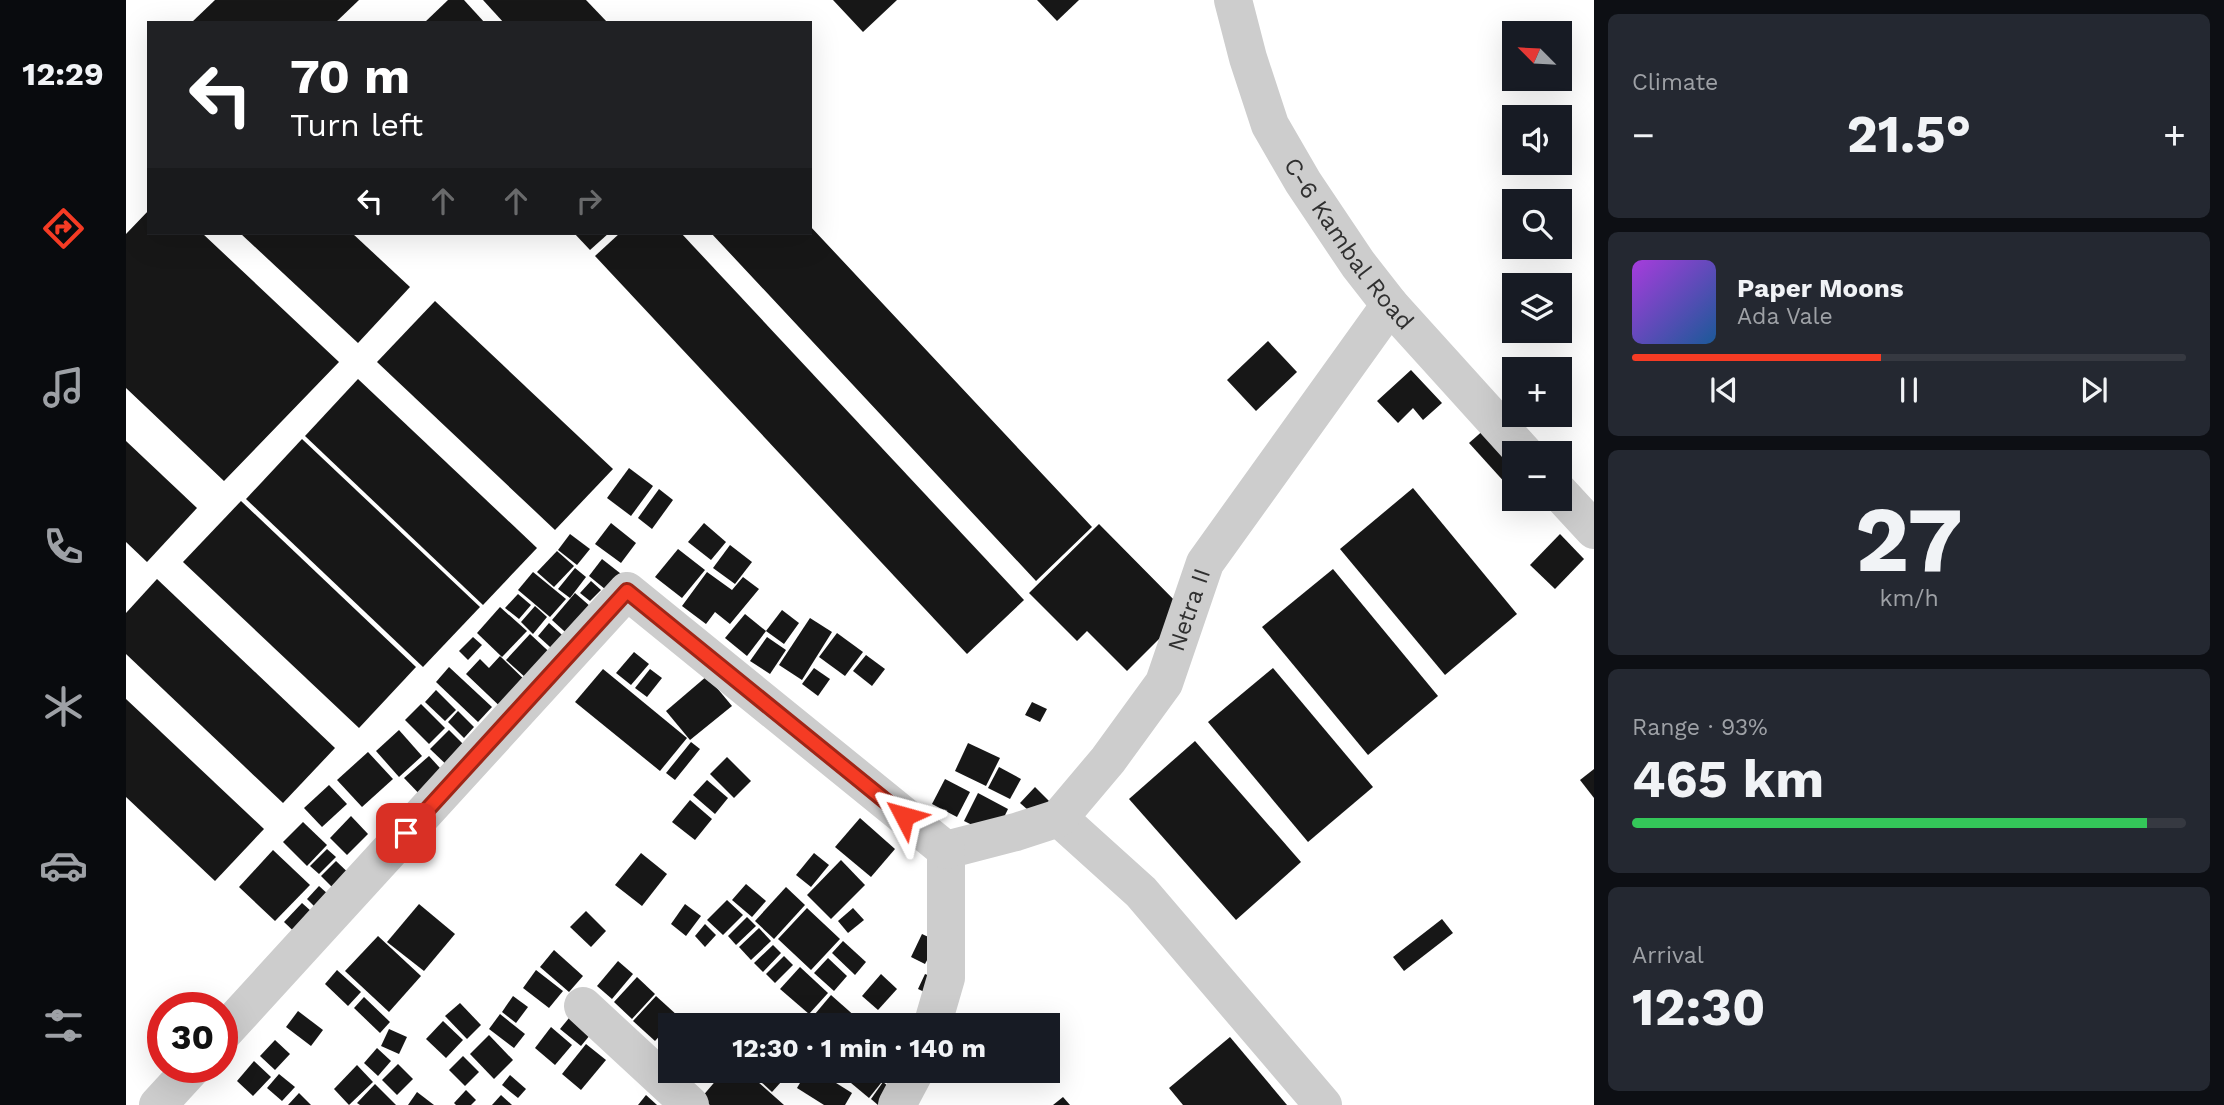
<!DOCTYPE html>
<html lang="en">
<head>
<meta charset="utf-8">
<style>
	body { margin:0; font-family:"Work Sans",sans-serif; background:#242831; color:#f1f3f6; height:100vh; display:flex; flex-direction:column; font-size:26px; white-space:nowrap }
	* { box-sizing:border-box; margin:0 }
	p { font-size:23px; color:#9ea1a6 }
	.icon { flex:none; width:38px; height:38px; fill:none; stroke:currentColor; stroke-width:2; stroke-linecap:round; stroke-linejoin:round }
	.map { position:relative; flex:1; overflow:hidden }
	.panel { display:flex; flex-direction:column; gap:14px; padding:14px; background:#0d0f14; width:630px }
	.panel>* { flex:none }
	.hud { position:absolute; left:21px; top:21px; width:665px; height:214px; border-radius:0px; box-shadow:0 7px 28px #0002; background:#202124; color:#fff; overflow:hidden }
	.needle { width:46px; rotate:294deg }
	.buttons { position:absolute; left:1376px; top:21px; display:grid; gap:14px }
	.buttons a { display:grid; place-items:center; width:70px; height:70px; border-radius:0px; background:#171b24; box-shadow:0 7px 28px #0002; font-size:35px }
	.speed { position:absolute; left:21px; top:992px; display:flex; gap:14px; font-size:35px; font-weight:700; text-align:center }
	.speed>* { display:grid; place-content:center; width:91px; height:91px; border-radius:50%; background:#171b24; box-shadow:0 7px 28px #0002; line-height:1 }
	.speed .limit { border:10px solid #d22; background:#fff; color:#111 }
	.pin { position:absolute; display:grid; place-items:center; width:60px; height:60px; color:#fff; margin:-30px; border-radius:14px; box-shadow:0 4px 10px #0006 }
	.me { position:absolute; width:77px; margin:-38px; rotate:309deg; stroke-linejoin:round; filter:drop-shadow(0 0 5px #0008) }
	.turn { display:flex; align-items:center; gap:24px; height:147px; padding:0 28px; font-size:32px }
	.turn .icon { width:91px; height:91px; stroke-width:2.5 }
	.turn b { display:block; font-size:49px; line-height:60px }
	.lanes { display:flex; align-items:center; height:66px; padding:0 28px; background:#0003; justify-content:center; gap:35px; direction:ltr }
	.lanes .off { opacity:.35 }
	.big { font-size:52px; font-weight:700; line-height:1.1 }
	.panel .widget { flex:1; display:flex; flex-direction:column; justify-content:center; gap:10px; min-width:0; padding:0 24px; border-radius:10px; background:#242831 }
	.panel .dial { align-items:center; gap:0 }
	.dial b { font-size:91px; line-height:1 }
	.song { display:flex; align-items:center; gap:21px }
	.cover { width:84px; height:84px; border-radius:10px; background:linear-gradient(135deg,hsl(280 70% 55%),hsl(210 70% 35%)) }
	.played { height:7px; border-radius:4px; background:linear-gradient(90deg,#f53b24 45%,#363941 45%) }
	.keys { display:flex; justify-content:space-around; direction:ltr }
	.heat { display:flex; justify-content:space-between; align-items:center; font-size:38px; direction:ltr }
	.charge { height:10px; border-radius:5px; background:linear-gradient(90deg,#34c759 93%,#363941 0) }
	.trip { position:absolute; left:532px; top:1013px; width:402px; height:70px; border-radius:0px; background:#171b24; box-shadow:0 7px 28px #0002; font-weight:700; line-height:70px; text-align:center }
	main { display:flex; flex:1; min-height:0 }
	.dock { display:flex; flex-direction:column; width:126px; justify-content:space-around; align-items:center; background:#090b0e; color:#9ea1a6 }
	.dock .icon { width:49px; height:49px }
	.dock .current { color:#f53b24 }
	.dock b { font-size:32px; color:#f1f3f6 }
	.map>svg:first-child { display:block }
	.building { fill:#171717 }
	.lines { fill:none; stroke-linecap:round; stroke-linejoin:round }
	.minor { stroke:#cdcdcd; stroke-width:38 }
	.route-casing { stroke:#9f2617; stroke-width:18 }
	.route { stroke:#f53b24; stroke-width:12 }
	.labels { text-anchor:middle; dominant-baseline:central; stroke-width:7; stroke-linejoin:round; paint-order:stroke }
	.street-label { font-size:24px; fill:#303030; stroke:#fff }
</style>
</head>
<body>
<main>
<nav class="dock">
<b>12:29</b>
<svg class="icon current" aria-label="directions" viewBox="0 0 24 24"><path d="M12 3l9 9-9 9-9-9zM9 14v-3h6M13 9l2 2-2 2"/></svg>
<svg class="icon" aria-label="music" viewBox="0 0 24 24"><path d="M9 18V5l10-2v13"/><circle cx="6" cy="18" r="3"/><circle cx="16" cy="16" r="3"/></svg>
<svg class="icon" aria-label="phone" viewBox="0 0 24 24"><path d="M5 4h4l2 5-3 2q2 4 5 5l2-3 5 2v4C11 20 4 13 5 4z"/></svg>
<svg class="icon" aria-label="climate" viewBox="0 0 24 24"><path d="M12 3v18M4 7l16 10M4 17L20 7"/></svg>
<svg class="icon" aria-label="car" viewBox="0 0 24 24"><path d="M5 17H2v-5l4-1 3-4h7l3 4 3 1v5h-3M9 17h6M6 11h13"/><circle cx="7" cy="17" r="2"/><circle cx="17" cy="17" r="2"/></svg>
<svg class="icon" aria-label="filters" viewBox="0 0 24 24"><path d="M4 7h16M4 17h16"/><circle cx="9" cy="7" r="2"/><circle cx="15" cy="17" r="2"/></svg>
</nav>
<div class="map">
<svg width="1468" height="1105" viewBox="0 0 1468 1105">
	<rect width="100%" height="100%" fill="#fff"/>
	<g class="building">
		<path d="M89,0h144l-24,23h-144z"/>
		<path d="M322,0h16l21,23h-61z"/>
		<path d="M357,0h103l22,23h-104z"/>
		<path d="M707,0h64l-34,32z"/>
		<path d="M911,0h42l-22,21z"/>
		<path d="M23,210v23h53l137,129 -115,119 -98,-93v-154z"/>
		<path d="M684,226l282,301 -56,54 -325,-348h99z"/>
		<path d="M114,233h112l58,54 -52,56z"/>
		<path d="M448,233h35l-19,17z"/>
		<path d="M494,233h61l343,367 -57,54 -372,-398z"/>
		<path d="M309,301l178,168 -58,61 -178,-168z"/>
		<path d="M1142,341l29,31 -41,39 -29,-31z"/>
		<path d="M1285,370l31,33 -19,17 -10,-12 -15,15 -21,-22z"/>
		<path d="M232,379l179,169 -54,57 -178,-169z"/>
		<path d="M1360,428l28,30v22l-6,6 -39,-43z"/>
		<path d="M176,439l178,168 -57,60 -177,-168z"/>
		<path d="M0,441l71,67 -50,54 -21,-20z"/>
		<path d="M503,468l24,18 -22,30 -24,-18z"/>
		<path d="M1287,488l104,126 -72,61 -105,-126z"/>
		<path d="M533,489l14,11 -21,29 -14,-11z"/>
		<path d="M115,501l175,166 -57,61 -176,-166z"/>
		<path d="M485,523l25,20 -15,20 -26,-19z"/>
		<path d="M578,523l22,19 -15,18 -23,-18z"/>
		<path d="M973,524l87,88 -59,59 -40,-40 -10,10 -48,-48z"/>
		<path d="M444,534l20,15 -13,16 -19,-15z"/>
		<path d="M1434,534l24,25 -29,30 -25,-24z"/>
		<path d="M604,545l22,17 -17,22 -22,-16z"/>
		<path d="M552,549l27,21 -23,28 -27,-21z"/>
		<path d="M431,551l17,15 -20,21 -17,-15z"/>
		<path d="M476,559l23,18 -14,17 -22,-18z"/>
		<path d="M449,568l11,9 -16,21 -12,-9z"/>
		<path d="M1207,569l105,127 -70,59 -106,-128z"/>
		<path d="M407,572l33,27 -16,18 -32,-27z"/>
		<path d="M581,572l25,18 11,-13 16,12 -29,35 -15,-12 -9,12 -24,-18z"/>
		<path d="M31,579l178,169 -52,55 -157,-149v-41z"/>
		<path d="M465,581l10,9 -11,11 -10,-8z"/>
		<path d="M449,593l24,21 -24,27 -23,-21z"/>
		<path d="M392,594l13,11 -12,14 -14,-11z"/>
		<path d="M409,606l12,11 -14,17 -12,-12z"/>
		<path d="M374,607l27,24 -25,26 -25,-24z"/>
		<path d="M656,610l17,13 -15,21 -18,-13z"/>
		<path d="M619,614l21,17 -19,25 -22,-18z"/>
		<path d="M684,618l22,14 -30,48 -23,-15z"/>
		<path d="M423,623l23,21 -11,13 -23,-21z"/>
		<path d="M711,633l26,19 -18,24 -26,-19z"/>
		<path d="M404,634l29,27 -23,26 -30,-27z"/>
		<path d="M347,637l9,8 -14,15 -9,-9z"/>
		<path d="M641,637l19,13 -16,24 -20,-13z"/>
		<path d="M508,652l15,12 -18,21 -15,-12z"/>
		<path d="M740,655l19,14 -13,17 -19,-15z"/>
		<path d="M374,656l33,32 -25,26 -42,-40 14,-15 9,9z"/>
		<path d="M323,667l43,40 -14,15 -42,-40z"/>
		<path d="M688,668l16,11 -12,17 -16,-12z"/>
		<path d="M1147,668l100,119 -65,55 -100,-120z"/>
		<path d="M477,669l84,69 -27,33 -85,-69z"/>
		<path d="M524,669l12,9 -15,19 -12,-9z"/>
		<path d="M581,676l25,30 -42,34 -24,-29z"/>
		<path d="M310,690l20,20 -11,11 -20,-19z"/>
		<path d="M0,699l138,130 -49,52 -89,-84z"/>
		<path d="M906,702l15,7 -7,13 -15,-7z"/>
		<path d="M295,704l24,24 -16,16 -24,-24z"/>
		<path d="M332,711l16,16 -10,11 -16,-16z"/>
		<path d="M273,730l23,26 -23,21 -23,-26z"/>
		<path d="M323,730l21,21 -18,19 -22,-21z"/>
		<path d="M1069,741l106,121 -65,58 -107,-121z"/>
		<path d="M565,742l9,7 -25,31 -9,-7z"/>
		<path d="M842,743l32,15 -14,28 -31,-15z"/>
		<path d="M242,752l25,27 -31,28 -25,-27z"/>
		<path d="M303,756l21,23 -23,23 -23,-24z"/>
		<path d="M601,757l24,24 -17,17 -24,-24z"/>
		<path d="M873,767l22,12 -11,20 -22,-11z"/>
		<path d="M1468,769v29l-14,-18z"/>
		<path d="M819,779l25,13 -13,25 -25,-13z"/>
		<path d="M581,780l21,18 -13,16 -22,-19z"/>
		<path d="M203,785l18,19 -25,23 -18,-19z"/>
		<path d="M909,787l15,15 -14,15 -16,-14z"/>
		<path d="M852,793l30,16 -13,27 -31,-15z"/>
		<path d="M564,800l22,19 -17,21 -23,-18z"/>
		<path d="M225,816l17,18 -21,21 -17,-17z"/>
		<path d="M734,818l35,31 -24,28 -36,-30z"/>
		<path d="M177,822l24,23 -20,21 -24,-24z"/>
		<path d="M201,849l9,8 -17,17 -9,-8z"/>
		<path d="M147,850l37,35 -35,36 -36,-34z"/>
		<path d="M515,853l26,21 -25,32 -27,-21z"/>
		<path d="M688,853l15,12 -18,22 -15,-12z"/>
		<path d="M715,860l24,25 -34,34 -24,-24z"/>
		<path d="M210,861l22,21 -15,16 -22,-22z"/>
		<path d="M620,884l20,17 -14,16 -20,-17z"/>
		<path d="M193,886l20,18 -13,14 -19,-19z"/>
		<path d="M660,887l19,18 -31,34 -19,-18z"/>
		<path d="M601,900l16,15 -20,20 -16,-15z"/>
		<path d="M176,903l19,17 -18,20 -19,-18z"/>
		<path d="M293,904l36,30 -31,37 -37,-29z"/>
		<path d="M559,904l16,12 -15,20 -15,-12z"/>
		<path d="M681,908l33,31 -29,31 -33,-31z"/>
		<path d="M727,908l11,12 -16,13 -10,-12z"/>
		<path d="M460,911l20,20 -15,16 -21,-20z"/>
		<path d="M621,917l9,9 -20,19 -8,-9z"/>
		<path d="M1316,919l11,14 -49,38 -11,-14z"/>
		<path d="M579,924l11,11 -11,12 -10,-11z"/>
		<path d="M633,928l12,13 -20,19 -12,-13z"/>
		<path d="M796,934l15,7 -12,23 -14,-7z"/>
		<path d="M252,936l43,40 -32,36 -44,-41z"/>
		<path d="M717,941l23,21 -11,13 -23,-22z"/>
		<path d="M647,945l8,8 -18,19 -9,-9z"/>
		<path d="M428,950l29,26 -14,16 -29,-25z"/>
		<path d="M658,956l9,9 -18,18 -9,-9z"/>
		<path d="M702,958l19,18 -13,15 -20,-18z"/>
		<path d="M492,961l15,13 -21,25 -15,-13z"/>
		<path d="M674,967l28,26 -19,21 -29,-25z"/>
		<path d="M211,970l24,22 -13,14 -23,-22z"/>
		<path d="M410,970l27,21 -14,17 -26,-20z"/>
		<path d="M755,974l16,15 -19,21 -16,-14z"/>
		<path d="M799,974l17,7 -7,16 -17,-8z"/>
		<path d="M511,977l18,17 -23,25 -18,-17z"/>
		<path d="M705,995l35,31h-49l-7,-6z"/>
		<path d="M387,996l15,11 -12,16 -14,-11z"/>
		<path d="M530,996l22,20 -23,25 -22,-20z"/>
		<path d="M238,997l26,25 -10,11 -26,-25z"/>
		<path d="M334,1003l21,22 -14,14 -22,-23z"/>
		<path d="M172,1011l25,19 -12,16 -25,-19z"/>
		<path d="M374,1014l25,20 -11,14 -25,-19z"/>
		<path d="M555,1017l10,9h-17z"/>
		<path d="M443,1018l21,17 -9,11 -21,-17z"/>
		<path d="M317,1021l20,19 -17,18 -20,-19z"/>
		<path d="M425,1027l21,18 -17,20 -20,-17z"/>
		<path d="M263,1029l18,8 -8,17 -18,-8z"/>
		<path d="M544,1030v24l-11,-11z"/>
		<path d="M363,1035l24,25 -19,19 -24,-25z"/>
		<path d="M1104,1037l57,68h-104l-14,-17z"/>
		<path d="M149,1040l15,14 -15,16 -15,-14z"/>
		<path d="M460,1044l20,16 -25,30 -19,-16z"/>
		<path d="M251,1048l14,13 -13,15 -14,-13z"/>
		<path d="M337,1056l16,16 -14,14 -16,-16z"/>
		<path d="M128,1061l17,16 -18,19 -16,-15z"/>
		<path d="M272,1064l15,15 -16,16 -15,-15z"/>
		<path d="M231,1065l16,17 -24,23 -15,-16z"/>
		<path d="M598,1071h6l13,11 7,-7 34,30h-74l-9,-7z"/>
		<path d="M623,1071h42l-19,21z"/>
		<path d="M681,1071h10l35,22 -7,12h-21l-27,-17z"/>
		<path d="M734,1071h15l10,7 -16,20 -18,-15z"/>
		<path d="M153,1074l16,13 -13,14 -15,-13z"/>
		<path d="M384,1075l16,14 -8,9 -16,-13z"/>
		<path d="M757,1082l16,13 -21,10 -7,-6z"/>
		<path d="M249,1084l21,21h-36l-3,-2z"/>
		<path d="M340,1090l10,10 -5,5h-15l-2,-2z"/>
		<path d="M291,1092l17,13h-26z"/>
		<path d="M173,1093l12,12h-23z"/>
		<path d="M375,1095l11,10h-20z"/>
		<path d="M520,1095l11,10h-19z"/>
		<path d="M937,1097l7,8h-17z"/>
	</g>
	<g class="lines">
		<g class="minor">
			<path id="s1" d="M1107,0l15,58 22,67 33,57 55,82 32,41 134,148"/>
			<path d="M1433,492l35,38"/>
			<path d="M933,818l82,74 182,213"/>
			<path id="s2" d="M820,850l70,-18 43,-14 49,-58 56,-77 41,-120 185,-258"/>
			<path d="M457,1006l107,99"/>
			<path d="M806,1026l14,-48v-128"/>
			<path d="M96,1034l405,-443 319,259"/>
			<path d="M32,1105l34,-37"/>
			<path d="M771,1105l18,-34"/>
		</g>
	</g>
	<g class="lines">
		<g class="route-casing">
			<path id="route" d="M280,833l221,-242 277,225"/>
		</g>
		<use href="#route" class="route"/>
	</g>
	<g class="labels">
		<g class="street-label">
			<text stroke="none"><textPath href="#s1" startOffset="273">C-6 Kambal Road</textPath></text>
			<text stroke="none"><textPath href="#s2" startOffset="366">Netra II</textPath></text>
		</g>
	</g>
</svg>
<div class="buttons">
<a><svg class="needle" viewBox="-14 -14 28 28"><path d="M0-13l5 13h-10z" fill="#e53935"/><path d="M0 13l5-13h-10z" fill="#9ea1a6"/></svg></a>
<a><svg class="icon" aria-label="sound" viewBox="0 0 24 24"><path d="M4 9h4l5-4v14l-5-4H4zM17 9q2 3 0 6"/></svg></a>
<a><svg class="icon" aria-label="search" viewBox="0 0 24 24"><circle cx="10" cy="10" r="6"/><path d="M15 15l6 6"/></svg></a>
<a><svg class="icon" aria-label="layers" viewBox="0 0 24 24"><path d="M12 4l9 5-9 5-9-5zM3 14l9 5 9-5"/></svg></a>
<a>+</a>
<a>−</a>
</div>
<div class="speed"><div class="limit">30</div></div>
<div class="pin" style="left:280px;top:833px;background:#d93025"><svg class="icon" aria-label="arrive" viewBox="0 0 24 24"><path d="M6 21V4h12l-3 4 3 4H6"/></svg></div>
<svg class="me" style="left:778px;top:816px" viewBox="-20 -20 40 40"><path d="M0-17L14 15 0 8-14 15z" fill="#f53b24" stroke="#fff" stroke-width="4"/></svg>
<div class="trip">12:30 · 1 min · 140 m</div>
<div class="hud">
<div class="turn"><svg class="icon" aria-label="left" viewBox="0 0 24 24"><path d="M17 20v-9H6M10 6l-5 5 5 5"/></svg><div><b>70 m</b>Turn left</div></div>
<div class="lanes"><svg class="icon" aria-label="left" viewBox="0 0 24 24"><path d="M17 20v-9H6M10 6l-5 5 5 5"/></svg><svg class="icon off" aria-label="ahead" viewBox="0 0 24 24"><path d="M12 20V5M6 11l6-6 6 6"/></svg><svg class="icon off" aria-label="ahead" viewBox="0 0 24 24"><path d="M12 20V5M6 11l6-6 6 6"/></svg><svg class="icon off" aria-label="right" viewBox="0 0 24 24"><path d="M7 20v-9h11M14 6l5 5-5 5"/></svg></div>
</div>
</div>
<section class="panel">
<div class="widget"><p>Climate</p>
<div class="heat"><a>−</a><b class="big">21.5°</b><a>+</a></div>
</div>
<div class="widget">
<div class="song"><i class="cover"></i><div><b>Paper Moons</b><p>Ada Vale</p></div></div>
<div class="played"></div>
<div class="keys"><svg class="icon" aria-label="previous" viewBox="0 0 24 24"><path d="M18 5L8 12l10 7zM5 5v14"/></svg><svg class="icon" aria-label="pause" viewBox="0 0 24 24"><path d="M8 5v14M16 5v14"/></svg><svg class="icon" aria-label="next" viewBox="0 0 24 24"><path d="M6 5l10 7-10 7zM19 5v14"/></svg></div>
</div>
<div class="widget dial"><b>27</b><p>km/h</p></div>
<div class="widget"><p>Range · 93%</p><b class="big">465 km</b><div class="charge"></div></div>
<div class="widget"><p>Arrival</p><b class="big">12:30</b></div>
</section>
</main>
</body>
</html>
